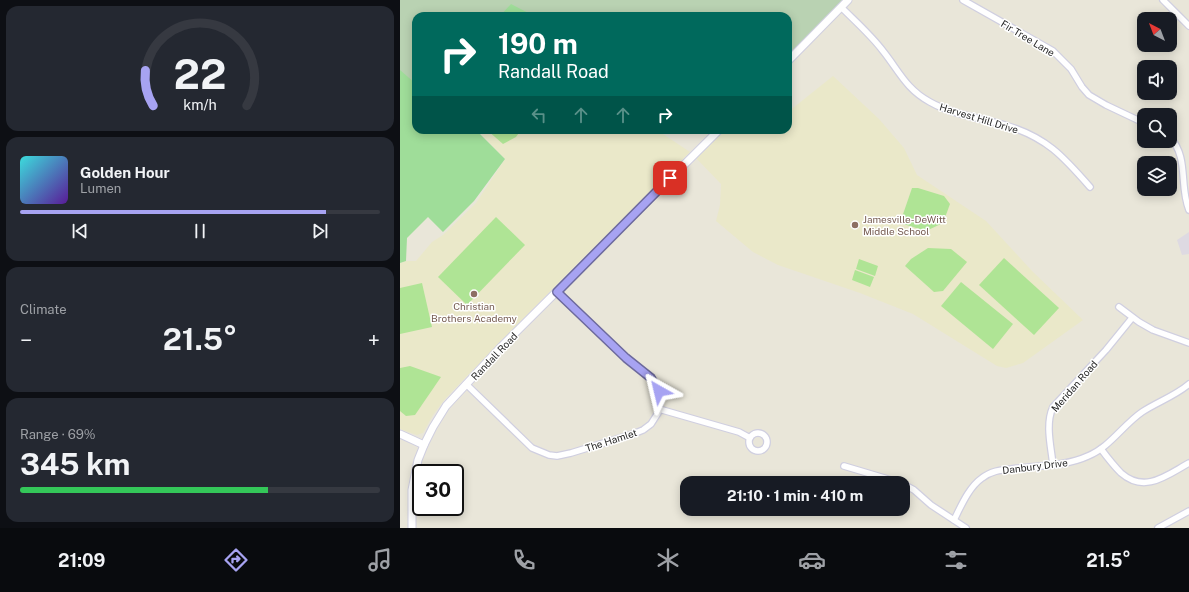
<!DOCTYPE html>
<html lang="en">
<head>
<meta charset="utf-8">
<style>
	body { margin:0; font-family:"Public Sans",sans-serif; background:#242831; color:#f1f3f6; height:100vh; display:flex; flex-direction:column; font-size:15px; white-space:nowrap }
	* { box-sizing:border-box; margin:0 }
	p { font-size:13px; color:#9ea1a6 }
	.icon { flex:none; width:22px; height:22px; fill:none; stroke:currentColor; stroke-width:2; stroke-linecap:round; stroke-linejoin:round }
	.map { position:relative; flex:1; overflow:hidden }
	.drawer { display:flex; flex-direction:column; gap:6px; padding:6px; background:#0d0f14; width:400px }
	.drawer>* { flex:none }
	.guide { position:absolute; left:12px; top:12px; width:380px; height:122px; border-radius:12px; box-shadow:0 2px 10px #0003; background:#00695c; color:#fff; overflow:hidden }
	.needle { width:26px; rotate:318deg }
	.controls { position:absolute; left:737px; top:12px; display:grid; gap:8px }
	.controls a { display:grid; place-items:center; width:40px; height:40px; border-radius:8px; background:#171b24; box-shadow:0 2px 10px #0003; font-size:20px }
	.speed { position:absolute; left:12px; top:464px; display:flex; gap:8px; font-size:20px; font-weight:700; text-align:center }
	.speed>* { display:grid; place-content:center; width:52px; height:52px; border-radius:50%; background:#171b24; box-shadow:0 2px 10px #0003; line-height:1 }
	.speed .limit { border:2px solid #111; border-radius:6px; background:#fff; color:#111 }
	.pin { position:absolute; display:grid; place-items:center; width:34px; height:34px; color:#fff; margin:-17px; border-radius:8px; box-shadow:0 2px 6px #0006 }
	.me { position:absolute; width:44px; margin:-22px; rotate:323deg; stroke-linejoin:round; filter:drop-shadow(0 0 3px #0008) }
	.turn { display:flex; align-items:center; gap:14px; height:84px; padding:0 20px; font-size:18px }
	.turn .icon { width:52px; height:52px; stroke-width:2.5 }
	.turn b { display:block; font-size:28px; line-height:34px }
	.lanes { display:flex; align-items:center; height:38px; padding:0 20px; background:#0003; justify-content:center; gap:20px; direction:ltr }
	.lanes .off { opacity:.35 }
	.big { font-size:30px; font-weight:700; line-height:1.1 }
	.drawer .widget { flex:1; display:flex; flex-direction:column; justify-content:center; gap:6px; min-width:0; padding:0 14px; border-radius:12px; background:#242831 }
	.drawer .dial { align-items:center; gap:0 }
	.dial svg { height:104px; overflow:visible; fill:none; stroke:#363941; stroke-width:7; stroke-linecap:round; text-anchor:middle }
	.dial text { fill:#f1f3f6; stroke:none }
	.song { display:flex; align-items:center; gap:12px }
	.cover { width:48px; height:48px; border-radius:6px; background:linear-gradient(135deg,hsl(180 70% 55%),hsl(270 70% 35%)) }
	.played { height:4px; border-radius:2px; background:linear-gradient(90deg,#a7a3f2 85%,#363941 85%) }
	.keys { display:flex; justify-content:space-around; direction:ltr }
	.heat { display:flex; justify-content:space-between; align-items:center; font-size:22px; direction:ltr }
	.charge { height:6px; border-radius:3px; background:linear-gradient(90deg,#34c759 69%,#363941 0) }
	.trip { position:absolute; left:280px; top:476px; width:230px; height:40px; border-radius:12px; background:#171b24; box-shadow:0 2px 10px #0003; font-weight:700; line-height:40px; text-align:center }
	.tabs { display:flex; height:64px; justify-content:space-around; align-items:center; background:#090b0e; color:#9ea1a6 }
	.tabs .icon { width:28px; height:28px }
	.tabs .selected { color:#a7a3f2 }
	.tabs b { font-size:18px; color:#f1f3f6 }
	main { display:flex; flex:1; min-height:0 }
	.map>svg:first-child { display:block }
	.industrial { fill:#dedae2 }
	.education { fill:#eae8c9 }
	.green { fill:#9fdd99 }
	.cemetery { fill:#b9d2b2 }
	.pitch { fill:#afe495 }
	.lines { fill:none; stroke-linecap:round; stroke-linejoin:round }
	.minor-casing { stroke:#d0cfe0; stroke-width:8 }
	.tertiary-casing { stroke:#d0cfe0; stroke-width:9 }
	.minor { stroke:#fff; stroke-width:5.5 }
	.tertiary { stroke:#fff; stroke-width:7 }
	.route-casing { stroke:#6d6a9d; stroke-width:10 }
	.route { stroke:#a7a3f2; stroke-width:7 }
	.education-dot { fill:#8d6e63; stroke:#fff; stroke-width:1.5 }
	.labels { text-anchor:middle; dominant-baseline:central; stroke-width:3; stroke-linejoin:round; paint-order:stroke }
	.street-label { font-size:10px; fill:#272727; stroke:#fff }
	.education-label { font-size:10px; fill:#785e54; stroke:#fff; text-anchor:start }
</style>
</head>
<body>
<main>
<section class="drawer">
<div class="widget dial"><svg viewBox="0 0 100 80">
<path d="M14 69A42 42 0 1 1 86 69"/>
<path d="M14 69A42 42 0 0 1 8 42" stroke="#a7a3f2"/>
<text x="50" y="56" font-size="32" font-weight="700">22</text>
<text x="50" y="72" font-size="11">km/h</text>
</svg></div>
<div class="widget">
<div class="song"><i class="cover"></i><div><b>Golden Hour</b><p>Lumen</p></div></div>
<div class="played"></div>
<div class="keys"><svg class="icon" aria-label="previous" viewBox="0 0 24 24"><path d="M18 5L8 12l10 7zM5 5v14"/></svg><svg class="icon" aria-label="pause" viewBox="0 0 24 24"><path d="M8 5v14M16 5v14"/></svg><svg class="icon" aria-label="next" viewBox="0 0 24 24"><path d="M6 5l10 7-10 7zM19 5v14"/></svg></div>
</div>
<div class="widget"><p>Climate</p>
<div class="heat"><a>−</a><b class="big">21.5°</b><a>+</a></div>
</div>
<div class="widget"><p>Range · 69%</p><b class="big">345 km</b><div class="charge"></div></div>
</section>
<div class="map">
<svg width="789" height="528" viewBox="0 0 789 528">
	<rect width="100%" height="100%" fill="#e9e6d9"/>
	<path class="industrial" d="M789,232v22l-7,1 -5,-15z"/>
	<g class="education">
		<path d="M433,76l46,43 25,29 13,27 69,46 47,51 50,48 -60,43 -17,5 -9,-2 -84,-52 -53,-21 -82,-28 -25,-13 -37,-31 4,-16 1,-21 -25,-26 28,-28h64v-18z"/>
		<path d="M77,130h174l12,4 27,18 -110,109 -115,117 -20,21 -12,16 -10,18 -6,2 -17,-6v-166l6,-2h10l16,-19 11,-7 33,-32 29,-44z"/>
	</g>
	<path class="green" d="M0,0h223l27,16h-234v114h60l29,29 -31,42 -31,31 -15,-15 -21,21 -1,23 -6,2z"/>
	<path class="cemetery" d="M0,0h448l-60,61v-45h-254l-23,-12 -11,12h-84v68l-16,-14z"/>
	<g class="pitch">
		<path d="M87,130h34l-5,7 -13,7z"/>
		<path d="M512,188h6l26,8 6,8 -7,19 -17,8 -26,-8z"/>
		<path d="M96,217l29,28 -58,60 -29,-28z"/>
		<path d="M528,248l23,1 16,13 -24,29 -9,1 -29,-26 6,-7z"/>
		<path d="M604,258l55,50 -25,27 -55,-50z"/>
		<path d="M459,259l19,7 -3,10 -19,-7z"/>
		<path d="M455,270l19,7 -4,10 -18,-7z"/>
		<path d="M561,282l52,42 -20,25 -52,-43z"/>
		<path d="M22,283l10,44 -32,7v-46z"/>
		<path d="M10,366l31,11 -26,38 -9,1 -6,-5v-43z"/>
	</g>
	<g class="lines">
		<g class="minor-casing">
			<g id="minor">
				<path d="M563,0l90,51 18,18 11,18 7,8 17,10 38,18"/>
				<path d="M763,0l26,26"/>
				<path d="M441,7c14,14 30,28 42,44 16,20 23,38 47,51 23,13 50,16 75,23 41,12 58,31 85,62"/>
				<path d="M770,137c19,21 9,48 19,73"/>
				<path d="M719,307l20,15 14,8 36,13"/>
				<path d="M66,384l66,64 17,7 8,1 14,-3 62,-19 10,-4 8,-6 7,-11 2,-11 -1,-11 -8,-12 -25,-21 -69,-66"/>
				<path d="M259,409l80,23 11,6"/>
				<circle cx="358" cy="442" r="9"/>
				<path d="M701,449c6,8 13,17 20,24 24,21 46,2 68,-10"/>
				<path d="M653,465c-2,-19 -8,-41 0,-58l53,-57 26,-32"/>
				<path d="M444,466l57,17"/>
				<path d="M503,484l11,6 17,15 35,23"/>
				<path d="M554,520c7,-14 15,-33 28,-42 9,-7 18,-8 29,-9 26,-4 53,-2 77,-13 22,-9 35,-31 54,-44 15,-10 33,-16 47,-28"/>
				<path d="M758,528l31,-17"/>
			</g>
		</g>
		<g class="tertiary-casing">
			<g id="tertiary">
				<path d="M388,61l60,-61"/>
				<path d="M0,434l24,11"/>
				<path d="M12,528v-38l6,-30 6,-15 9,-18 13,-21 53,-57 220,-219"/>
			</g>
		</g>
		<use href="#minor" class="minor"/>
		<use href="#tertiary" class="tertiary"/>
	</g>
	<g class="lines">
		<g class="route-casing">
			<path id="route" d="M259,391l-8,-13 -25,-20 -69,-66 113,-114"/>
		</g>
		<use href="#route" class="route"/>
	</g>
	<g class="education-dot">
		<circle cx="455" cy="225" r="4"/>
		<circle cx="74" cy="294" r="4"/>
	</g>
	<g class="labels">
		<g class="street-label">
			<text transform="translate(628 38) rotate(31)">Fir Tree Lane</text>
			<text transform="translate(579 118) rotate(17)">Harvest Hill Drive</text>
			<text transform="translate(94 356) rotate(-46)">Randall Road</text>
			<text transform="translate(674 386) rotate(-49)">Meridan Road</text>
			<text transform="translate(211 440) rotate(-18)">The Hamlet</text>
			<text transform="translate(635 466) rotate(-7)">Danbury Drive</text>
		</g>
		<g class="education-label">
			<text x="463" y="219">Jamesville-DeWitt<tspan x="463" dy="12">Middle School</tspan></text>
			<text x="74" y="306" text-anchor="middle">Christian<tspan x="74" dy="12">Brothers Academy</tspan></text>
		</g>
	</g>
</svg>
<div class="controls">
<a><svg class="needle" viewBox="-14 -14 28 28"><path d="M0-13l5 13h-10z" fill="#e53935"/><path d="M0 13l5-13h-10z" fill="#9ea1a6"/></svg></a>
<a><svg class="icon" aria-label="sound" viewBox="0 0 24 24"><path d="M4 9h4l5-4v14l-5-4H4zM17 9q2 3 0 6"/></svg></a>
<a><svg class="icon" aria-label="search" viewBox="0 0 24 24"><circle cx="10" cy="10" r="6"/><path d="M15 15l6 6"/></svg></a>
<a><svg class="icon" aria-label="layers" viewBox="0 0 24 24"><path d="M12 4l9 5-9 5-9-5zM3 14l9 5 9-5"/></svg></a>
</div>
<div class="speed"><div class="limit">30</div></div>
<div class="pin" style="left:270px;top:178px;background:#d93025"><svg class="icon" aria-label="arrive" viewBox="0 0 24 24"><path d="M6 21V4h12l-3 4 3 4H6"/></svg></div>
<svg class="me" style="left:259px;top:391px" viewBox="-20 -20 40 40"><path d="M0-17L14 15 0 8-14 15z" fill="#a7a3f2" stroke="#fff" stroke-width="4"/></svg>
<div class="trip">21:10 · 1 min · 410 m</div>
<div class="guide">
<div class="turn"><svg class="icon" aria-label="right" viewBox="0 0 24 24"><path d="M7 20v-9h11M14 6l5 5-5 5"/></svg><div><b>190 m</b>Randall Road</div></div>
<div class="lanes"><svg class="icon off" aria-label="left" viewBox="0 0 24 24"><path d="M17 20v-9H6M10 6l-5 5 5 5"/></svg><svg class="icon off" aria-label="ahead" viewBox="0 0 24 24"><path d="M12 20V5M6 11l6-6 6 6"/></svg><svg class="icon off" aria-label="ahead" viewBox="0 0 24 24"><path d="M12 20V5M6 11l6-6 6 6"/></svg><svg class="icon" aria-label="right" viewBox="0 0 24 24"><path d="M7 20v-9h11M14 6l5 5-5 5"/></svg></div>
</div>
</div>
</main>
<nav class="tabs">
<b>21:09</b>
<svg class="icon selected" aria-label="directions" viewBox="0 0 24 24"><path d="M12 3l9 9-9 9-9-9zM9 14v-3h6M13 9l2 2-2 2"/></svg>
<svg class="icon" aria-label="music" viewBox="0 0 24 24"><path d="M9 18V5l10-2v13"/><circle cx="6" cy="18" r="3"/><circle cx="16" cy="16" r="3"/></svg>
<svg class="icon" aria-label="phone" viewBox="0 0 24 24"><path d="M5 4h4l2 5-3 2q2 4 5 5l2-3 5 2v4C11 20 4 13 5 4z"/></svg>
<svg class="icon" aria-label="climate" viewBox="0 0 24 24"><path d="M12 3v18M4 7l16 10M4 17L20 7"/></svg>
<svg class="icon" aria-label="car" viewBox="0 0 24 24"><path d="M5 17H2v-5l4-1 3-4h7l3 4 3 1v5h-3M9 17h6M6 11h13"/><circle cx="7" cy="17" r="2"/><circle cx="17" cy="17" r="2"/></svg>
<svg class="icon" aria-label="filters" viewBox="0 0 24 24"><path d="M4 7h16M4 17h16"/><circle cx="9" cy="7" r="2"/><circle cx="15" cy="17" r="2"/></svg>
<b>21.5°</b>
</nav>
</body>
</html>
